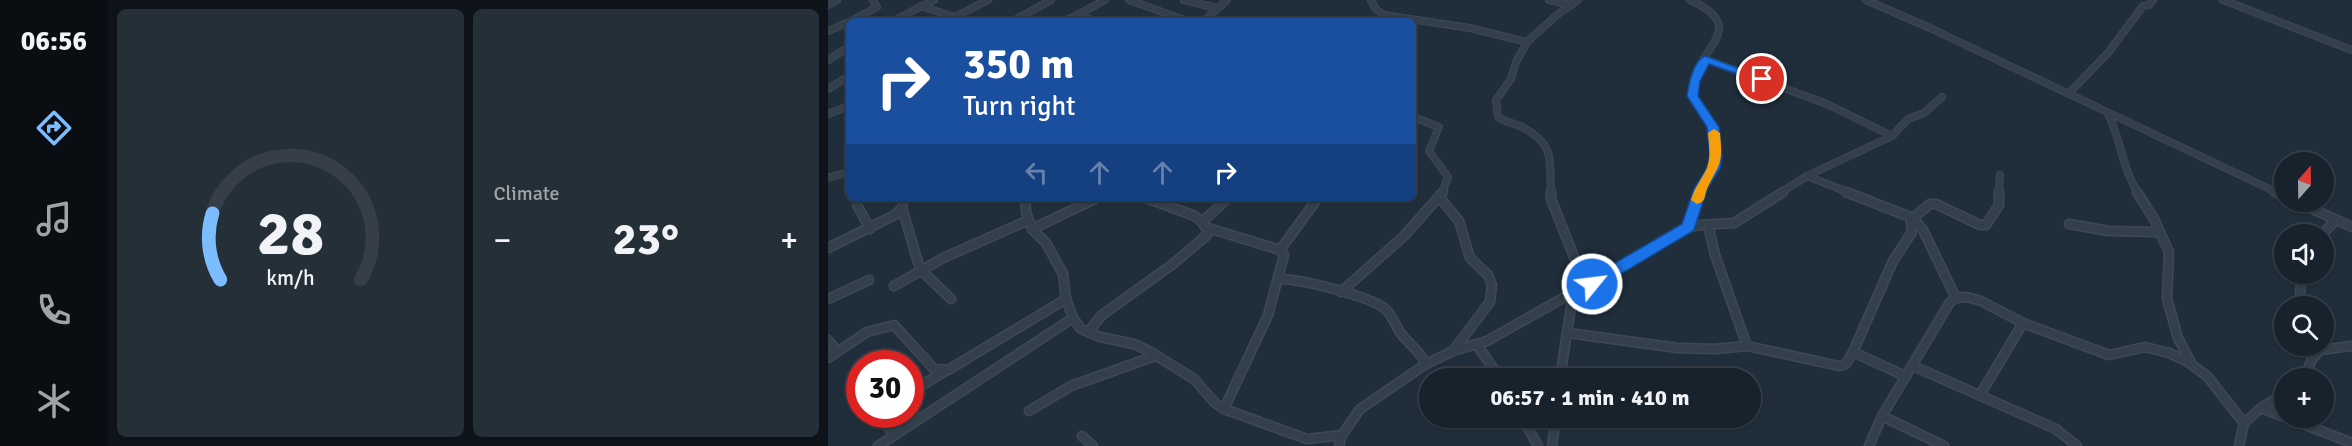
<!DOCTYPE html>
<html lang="en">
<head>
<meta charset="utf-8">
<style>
	body { margin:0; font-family:Signika,sans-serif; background:#252f38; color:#f1f3f6; height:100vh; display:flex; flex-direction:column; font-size:22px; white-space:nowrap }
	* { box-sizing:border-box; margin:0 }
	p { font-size:20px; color:#9fa4a9 }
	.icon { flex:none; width:33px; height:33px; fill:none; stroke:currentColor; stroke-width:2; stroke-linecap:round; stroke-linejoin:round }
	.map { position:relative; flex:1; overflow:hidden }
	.side { display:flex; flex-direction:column; gap:9px; padding:9px; background:#0d1318; width:720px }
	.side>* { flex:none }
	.hud { position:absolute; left:18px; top:18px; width:570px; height:183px; border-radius:9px; box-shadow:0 2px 4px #0004,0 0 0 2px #363f48; background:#1a4fa0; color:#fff; overflow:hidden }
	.needle { width:39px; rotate:20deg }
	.fabs { position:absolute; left:1446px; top:152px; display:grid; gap:12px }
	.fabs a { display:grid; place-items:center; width:60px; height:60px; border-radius:50%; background:#18222c; box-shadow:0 2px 4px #0004,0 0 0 2px #363f48; font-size:30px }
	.speed { position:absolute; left:18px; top:350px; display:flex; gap:12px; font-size:30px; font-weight:700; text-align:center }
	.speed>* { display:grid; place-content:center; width:78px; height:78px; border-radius:50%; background:#18222c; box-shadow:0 2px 4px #0004,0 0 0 2px #363f48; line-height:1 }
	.speed .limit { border:9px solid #d22; background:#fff; color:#111 }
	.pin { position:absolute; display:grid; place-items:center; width:51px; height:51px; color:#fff; margin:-26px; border:3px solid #fff; border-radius:50%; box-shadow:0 2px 6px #0007 }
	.me { position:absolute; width:66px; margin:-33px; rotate:61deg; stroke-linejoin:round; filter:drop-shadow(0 0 4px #0008) }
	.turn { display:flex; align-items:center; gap:21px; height:126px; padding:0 18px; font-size:27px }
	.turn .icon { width:78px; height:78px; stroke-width:2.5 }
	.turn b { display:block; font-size:42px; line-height:51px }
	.lanes { display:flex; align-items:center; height:57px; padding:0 18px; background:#0003; justify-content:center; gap:30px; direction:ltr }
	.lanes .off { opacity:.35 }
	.big { font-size:45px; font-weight:700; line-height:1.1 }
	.side .widget { flex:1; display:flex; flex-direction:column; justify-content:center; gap:9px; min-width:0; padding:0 21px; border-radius:9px; background:#252f38 }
	.side .dial { align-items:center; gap:0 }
	.dial svg { height:156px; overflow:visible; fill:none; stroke:#363f48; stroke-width:7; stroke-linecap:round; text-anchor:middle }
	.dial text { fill:#f1f3f6; stroke:none }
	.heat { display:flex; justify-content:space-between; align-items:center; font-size:33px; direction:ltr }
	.side .tiles { flex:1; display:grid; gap:9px; grid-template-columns:repeat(2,1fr) }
	.trip { position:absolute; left:591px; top:368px; width:342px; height:60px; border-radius:30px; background:#18222c; box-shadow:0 2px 4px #0004,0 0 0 2px #363f48; font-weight:700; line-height:60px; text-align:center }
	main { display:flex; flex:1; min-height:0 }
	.dock { display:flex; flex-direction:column; width:108px; justify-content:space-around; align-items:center; background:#0a0e12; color:#9fa4a9 }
	.dock .icon { width:42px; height:42px }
	.dock .selected { color:#7cbdff }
	.dock b { font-size:27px; color:#f1f3f6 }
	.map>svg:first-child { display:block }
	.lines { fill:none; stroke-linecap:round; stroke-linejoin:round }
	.street-far1-casing { stroke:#3d4955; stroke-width:8 }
	.street-casing { stroke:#3d4955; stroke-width:11 }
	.street-far1 { stroke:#33404b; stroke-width:6 }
	.street { stroke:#33404b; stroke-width:8 }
	.route { fill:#1a73e8; stroke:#114b97; stroke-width:1.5 }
	.slow { fill:#f59e0b }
</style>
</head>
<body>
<main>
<nav class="dock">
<b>06:56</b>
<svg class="icon selected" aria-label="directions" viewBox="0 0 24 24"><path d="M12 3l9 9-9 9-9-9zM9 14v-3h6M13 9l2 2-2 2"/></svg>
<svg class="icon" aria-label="music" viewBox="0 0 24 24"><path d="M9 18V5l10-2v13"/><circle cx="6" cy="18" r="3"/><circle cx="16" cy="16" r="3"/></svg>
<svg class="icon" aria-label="phone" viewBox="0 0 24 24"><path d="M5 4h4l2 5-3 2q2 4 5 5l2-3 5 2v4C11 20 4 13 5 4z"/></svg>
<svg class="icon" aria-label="climate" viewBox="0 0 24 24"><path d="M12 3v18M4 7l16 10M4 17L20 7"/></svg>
</nav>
<section class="side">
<div class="tiles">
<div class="widget dial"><svg viewBox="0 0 100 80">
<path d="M14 69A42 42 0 1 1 86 69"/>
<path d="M14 69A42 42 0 0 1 10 35" stroke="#7cbdff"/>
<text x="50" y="56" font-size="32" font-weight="700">28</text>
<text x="50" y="72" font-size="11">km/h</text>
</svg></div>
<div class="widget"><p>Climate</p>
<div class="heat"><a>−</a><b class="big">23°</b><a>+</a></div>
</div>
</div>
</section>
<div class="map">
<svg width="1524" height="446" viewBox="0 0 1524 446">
	<rect width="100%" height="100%" fill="#202e3b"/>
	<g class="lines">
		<g class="street-far1-casing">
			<g id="street-far1">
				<path d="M301,0l58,21"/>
				<path d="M356,0l33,8"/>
				<path d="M543,0l4,8 8,7 87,13 57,14"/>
				<path d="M721,0l22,5"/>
				<path d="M862,0c65,29 0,51 2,93 1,9 9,16 14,23 20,25 6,53 -7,77"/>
				<path d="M1038,0l64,28 348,165"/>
				<path d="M1395,0l129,50"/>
				<path d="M0,5l9,-5"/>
				<path d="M93,6l45,15"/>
				<path d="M251,14l26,-14"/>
				<path d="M127,17l33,-17"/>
				<path d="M23,21l26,-14 -4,-7"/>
				<path d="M65,21l41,-21"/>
				<path d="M185,21l38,-21"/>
				<path d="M236,21l15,-7 15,7"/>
				<path d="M376,21l23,-21"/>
				<path d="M0,31l21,-9"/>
				<path d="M877,59l122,45 65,32"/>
				<path d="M0,60l21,-13"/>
				<path d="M0,89l21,-13"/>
				<path d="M1240,94l39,-40 36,-48 6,-1 4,-5"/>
				<path d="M0,114l21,-8"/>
				<path d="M1280,114c13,25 14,54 30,79"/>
				<path d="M585,117l26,10 -10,24 19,26 -6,16"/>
				<path d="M979,176l43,17"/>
				<path d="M0,178l21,-6"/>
				<path d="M723,193c-2,-32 5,-47 -27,-65 -8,-5 -18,-5 -26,-11l-2,-17 15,-21 5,-17 11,-20 31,-28 20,-14"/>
				<path d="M952,193l27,-17 85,-40 16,-17 16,-6 18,-16"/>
				<path d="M1171,193l1,-18"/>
			</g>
		</g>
		<g class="street-casing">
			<g id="street">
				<path d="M723,192v7l25,63 3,17 -6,15 -13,84"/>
				<path d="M1018,192l67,26 17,-14h6l44,21h6l13,-20v-13"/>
				<path d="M1309,192l17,27 15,33 -2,47 11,39 13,25"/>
				<path d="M1447,192l9,4"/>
				<path d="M197,198l1,14 6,17 14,14 17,31 3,25 7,19 8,11 19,8 34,7 15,7 45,28 21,24 9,6 83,30 35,-4"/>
				<path d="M318,198l49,18 7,6"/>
				<path d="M400,198l-26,24 3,5 75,23"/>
				<path d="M612,198l19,23 11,37 18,17 4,10 -2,17 -37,49"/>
				<path d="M1467,201l57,26"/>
				<path d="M29,205l13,24"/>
				<path d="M74,208l18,61 31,30"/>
				<path d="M1085,218l10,12 33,68"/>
				<path d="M1241,224l40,7 49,1"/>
				<path d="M880,225l7,30 32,91"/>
				<path d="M860,227l12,-35"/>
				<path d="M204,229l65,-31"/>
				<path d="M1494,234l14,-14"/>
				<path d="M0,248l67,-33 7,-7 2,-10"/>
				<path d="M452,250l38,-52"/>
				<path d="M452,279c21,0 88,17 104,29 9,6 11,19 18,27 8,10 19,17 24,29"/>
				<path d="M66,286l49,-28 86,-38"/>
				<path d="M513,292l63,-56 39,-44"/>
				<path d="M0,299l41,-19"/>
				<path d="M1471,306l3,-33"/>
				<path d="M260,332l14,-17 71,-51 34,-29 3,-6"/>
				<path d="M740,333l110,15 37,1 32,-3 92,20 7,-2 7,-12 52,24"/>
				<path d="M0,340l9,11"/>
				<path d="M649,345l23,33"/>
				<path d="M1025,352l40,-91 19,-29 -2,-15"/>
				<path d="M0,358l39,-26 27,-7 40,44 14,1 118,-71"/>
				<path d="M1085,366l143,63 21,17"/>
				<path d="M1476,378l8,-19 8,-9 32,-4"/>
				<path d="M82,392l34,-20"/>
				<path d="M1152,395l43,-72"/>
				<path d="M1433,408l91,35"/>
				<path d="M396,409l44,-94 16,-60 -4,-5"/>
				<path d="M201,411l42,-25 84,-30"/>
				<path d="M54,414l1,7 11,14"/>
				<path d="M1054,416l62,30"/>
				<path d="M694,417l16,29"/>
				<path d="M1416,423l17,-15 23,-14"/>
				<path d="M254,436l11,10"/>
				<path d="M50,446l195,-128"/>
				<path d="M511,446l3,-11 18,-26 66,-45 27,-13 34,-10 200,-113 13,-3 34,-2 49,-31"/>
				<path d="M724,446l4,-29"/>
				<path d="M1041,446l13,-30 68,-114 6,-4 11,-1 14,4 42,22 86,32 36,-8 24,6 19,9 19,14 37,47 -5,23"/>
			</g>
		</g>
		<use href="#street-far1" class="street-far1"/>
		<use href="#street" class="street"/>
	</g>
	<path class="route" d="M877,56l63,23 -6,3 -4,-1 -49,-17 -9,17 -2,15 21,31 3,29 -2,12 -13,21 -12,38 -2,4 -96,57h-11l-2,-4 2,-4 96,-56 12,-35 13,-21 3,-12 -3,-29 -20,-31c2,-13 6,-35 18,-40z"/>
	<path class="slow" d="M886,129l6,4c3,33 0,28 -13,56 -3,7 -1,13 -10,15l-6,-4c3,-12 11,-21 16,-32 4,-11 2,-23 1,-35z"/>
</svg>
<div class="fabs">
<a><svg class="needle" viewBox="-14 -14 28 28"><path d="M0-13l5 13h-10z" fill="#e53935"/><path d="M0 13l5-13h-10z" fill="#9fa4a9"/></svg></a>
<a><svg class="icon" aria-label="sound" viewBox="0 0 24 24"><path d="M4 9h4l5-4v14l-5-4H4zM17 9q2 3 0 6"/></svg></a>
<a><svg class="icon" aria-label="search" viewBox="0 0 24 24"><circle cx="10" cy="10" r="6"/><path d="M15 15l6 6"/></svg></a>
<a>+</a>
</div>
<div class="speed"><div class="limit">30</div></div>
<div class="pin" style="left:934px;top:79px;background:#d93025"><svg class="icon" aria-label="arrive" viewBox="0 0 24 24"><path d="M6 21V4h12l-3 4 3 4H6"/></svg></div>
<svg class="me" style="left:764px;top:284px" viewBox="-20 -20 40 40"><circle r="17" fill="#1a73e8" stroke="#fff" stroke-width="3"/><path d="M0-11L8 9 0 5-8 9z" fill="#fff"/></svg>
<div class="trip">06:57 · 1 min · 410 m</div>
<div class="hud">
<div class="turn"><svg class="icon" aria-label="right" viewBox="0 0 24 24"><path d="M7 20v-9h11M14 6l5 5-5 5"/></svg><div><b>350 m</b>Turn right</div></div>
<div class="lanes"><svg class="icon off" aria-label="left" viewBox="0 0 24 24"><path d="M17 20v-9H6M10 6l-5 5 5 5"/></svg><svg class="icon off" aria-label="ahead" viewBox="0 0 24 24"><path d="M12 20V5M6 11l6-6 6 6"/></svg><svg class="icon off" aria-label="ahead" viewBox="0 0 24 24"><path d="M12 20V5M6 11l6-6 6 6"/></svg><svg class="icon" aria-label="right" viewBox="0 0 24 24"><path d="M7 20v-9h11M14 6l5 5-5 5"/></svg></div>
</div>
</div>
</main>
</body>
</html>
